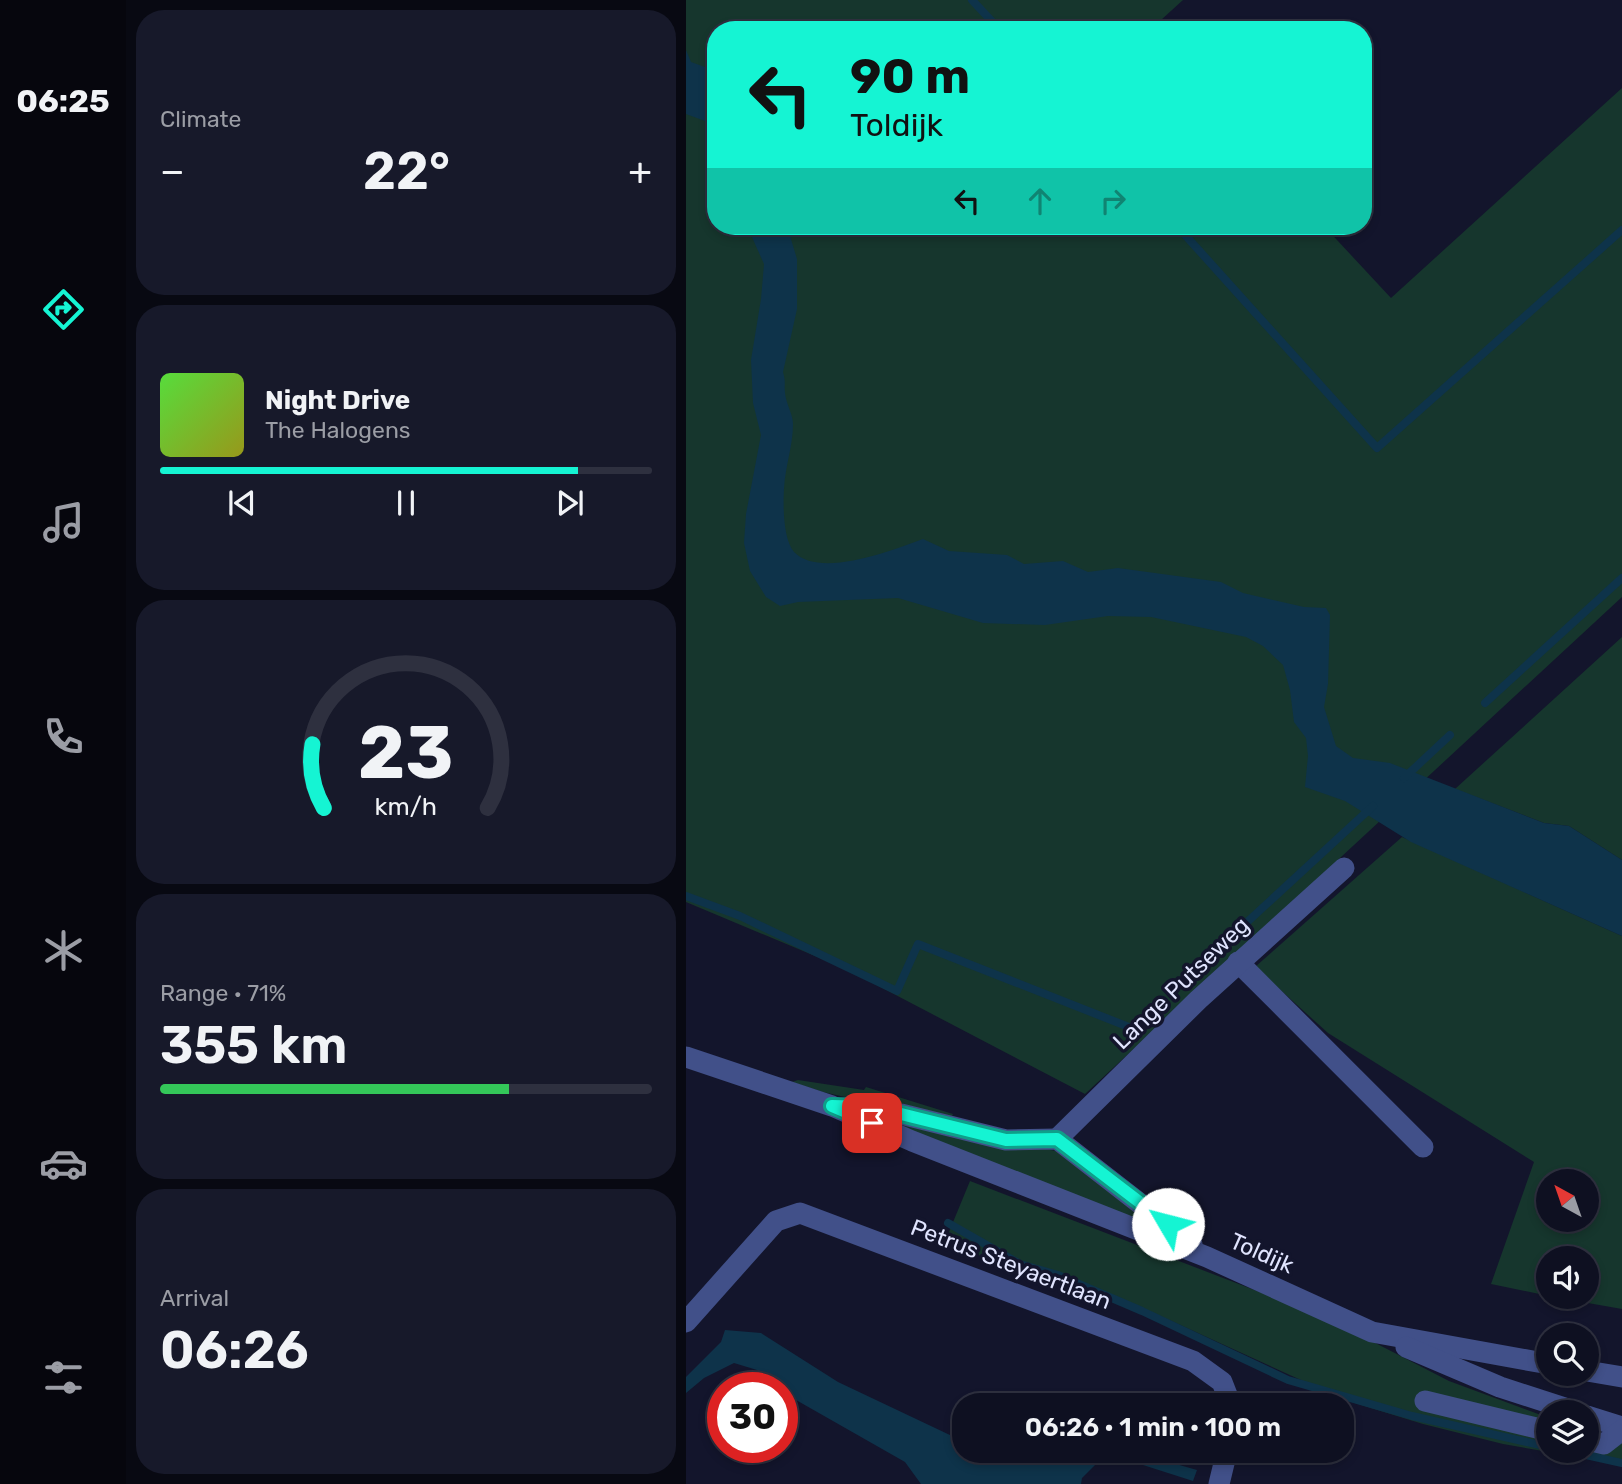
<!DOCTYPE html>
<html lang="en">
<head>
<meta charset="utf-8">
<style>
	body { margin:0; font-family:Rubik,sans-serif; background:#17192a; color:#f1f3f6; height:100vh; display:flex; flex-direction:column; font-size:26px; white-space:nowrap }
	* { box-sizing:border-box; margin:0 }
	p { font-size:23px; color:#9b9da5 }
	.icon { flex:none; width:38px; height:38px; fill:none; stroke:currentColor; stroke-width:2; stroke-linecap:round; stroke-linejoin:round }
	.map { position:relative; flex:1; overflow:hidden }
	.drawer { display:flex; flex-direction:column; gap:10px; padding:10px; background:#080912; width:560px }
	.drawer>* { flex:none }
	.guide { position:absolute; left:21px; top:21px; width:665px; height:214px; border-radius:28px; box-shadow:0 4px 10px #0003,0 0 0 2px #2e303f; background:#15f4d3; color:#111; overflow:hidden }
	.needle { width:46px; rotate:320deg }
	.fabs { position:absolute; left:850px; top:1169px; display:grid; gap:14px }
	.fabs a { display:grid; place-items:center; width:63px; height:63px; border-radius:50%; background:#0e1021; box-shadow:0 4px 10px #0003,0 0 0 2px #2e303f; font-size:35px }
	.speed { position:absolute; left:21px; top:1372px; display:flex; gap:14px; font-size:35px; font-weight:700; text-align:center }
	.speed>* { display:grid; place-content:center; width:91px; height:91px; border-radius:50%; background:#0e1021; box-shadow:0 4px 10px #0003,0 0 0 2px #2e303f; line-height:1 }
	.speed .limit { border:10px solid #d22; background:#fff; color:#111 }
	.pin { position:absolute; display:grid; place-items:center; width:60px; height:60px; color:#fff; margin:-30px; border-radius:14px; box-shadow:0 4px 10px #0006 }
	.me { position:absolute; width:77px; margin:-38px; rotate:307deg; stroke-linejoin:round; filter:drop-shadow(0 0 5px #0008) }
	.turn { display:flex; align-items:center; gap:24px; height:147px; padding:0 28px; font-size:32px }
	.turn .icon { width:91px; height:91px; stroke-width:2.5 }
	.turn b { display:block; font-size:49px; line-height:60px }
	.lanes { display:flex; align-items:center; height:66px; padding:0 28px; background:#0003; justify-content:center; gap:35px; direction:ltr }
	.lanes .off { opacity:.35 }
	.big { font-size:52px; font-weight:600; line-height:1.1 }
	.drawer .widget { flex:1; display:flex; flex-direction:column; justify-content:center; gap:10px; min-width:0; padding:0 24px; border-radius:28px; background:#17192a }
	.drawer .dial { align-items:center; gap:0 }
	.dial svg { height:182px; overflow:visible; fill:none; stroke:#2e303f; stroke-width:7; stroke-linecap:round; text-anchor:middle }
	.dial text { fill:#f1f3f6; stroke:none }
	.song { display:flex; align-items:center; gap:21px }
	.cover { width:84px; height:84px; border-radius:10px; background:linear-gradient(135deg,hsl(110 70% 55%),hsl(60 70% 35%)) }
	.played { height:7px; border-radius:4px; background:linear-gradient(90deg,#15f4d3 85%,#2e303f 85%) }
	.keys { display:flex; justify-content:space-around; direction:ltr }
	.heat { display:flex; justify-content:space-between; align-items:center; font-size:38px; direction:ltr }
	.charge { height:10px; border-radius:5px; background:linear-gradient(90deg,#34c759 71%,#2e303f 0) }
	.trip { position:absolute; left:266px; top:1393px; width:402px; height:70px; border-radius:28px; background:#0e1021; box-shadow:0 4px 10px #0003,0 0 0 2px #2e303f; font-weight:600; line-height:70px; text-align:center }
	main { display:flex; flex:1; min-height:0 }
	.dock { display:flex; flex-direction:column; width:126px; justify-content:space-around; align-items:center; background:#06060d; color:#9b9da5 }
	.dock .icon { width:49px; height:49px }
	.dock .selected { color:#15f4d3 }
	.dock b { font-size:32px; color:#f1f3f6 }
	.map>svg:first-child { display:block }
	.green { fill:#16362d; fill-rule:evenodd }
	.water { fill:#0e334a }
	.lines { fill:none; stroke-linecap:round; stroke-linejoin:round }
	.stream { stroke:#0e334a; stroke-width:8 }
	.minor { stroke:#415089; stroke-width:21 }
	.route-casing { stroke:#0e9f89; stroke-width:18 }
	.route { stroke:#15f4d3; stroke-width:12 }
	.labels { text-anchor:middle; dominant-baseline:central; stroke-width:7; stroke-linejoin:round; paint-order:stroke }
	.street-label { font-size:23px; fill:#e0e4fe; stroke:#13152c }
</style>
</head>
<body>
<main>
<nav class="dock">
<b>06:25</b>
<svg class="icon selected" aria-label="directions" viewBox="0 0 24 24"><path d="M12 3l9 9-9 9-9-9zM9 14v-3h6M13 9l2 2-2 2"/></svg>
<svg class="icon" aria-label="music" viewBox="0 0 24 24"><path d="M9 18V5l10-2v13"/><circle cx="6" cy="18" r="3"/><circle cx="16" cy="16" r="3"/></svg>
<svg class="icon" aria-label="phone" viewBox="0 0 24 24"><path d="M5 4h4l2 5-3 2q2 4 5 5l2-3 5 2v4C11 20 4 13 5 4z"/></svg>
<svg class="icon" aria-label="climate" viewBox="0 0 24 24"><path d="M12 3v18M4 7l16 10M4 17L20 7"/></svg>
<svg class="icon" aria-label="car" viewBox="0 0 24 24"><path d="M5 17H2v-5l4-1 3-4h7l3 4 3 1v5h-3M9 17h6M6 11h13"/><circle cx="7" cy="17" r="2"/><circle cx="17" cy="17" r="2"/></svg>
<svg class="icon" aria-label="filters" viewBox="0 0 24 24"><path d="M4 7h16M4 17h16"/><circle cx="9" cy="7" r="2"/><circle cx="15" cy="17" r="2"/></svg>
</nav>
<section class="drawer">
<div class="widget"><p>Climate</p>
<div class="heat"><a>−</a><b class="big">22°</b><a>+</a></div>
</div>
<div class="widget">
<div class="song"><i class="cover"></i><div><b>Night Drive</b><p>The Halogens</p></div></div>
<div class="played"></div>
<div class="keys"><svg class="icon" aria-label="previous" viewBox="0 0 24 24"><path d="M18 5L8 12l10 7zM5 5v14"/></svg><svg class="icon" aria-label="pause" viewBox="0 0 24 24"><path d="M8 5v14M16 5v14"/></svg><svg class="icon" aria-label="next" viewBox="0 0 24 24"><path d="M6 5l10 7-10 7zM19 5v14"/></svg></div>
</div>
<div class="widget dial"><svg viewBox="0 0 100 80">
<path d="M14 69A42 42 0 1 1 86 69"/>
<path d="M14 69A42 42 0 0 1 9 41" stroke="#15f4d3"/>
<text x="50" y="56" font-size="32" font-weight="700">23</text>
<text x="50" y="72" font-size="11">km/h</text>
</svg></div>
<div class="widget"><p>Range · 71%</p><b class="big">355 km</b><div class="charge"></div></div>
<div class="widget"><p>Arrival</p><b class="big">06:26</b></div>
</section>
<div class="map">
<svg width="936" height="1484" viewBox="0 0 936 1484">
	<rect width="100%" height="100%" fill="#13152c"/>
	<g class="green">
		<path d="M0,0h497l-33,30h-434v196h608l67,72 231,-210v509l-537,497 -239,-125 -160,-67z"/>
		<path d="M936,637v223l-53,-34 -25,-3 -89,-34z"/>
		<path d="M716,837l220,99v373l-68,-12h33v-39h-38v38l-58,-12 43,-122 -206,-129 -73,-66zM863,1181h38v39h-38z"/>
		<path d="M112,1080l66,10 2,-3 87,27 -3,7 -127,-29 -31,-10z"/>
		<path d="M186,1115l189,37 112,83z"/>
		<path d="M284,1181l355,136 124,64 100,37v33h38l35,-10v24l-119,-21 -80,-20 -78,-24 -200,-91 -201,-65z"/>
	</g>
	<g class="water">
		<path d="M0,50l5,12 25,9v54l-30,-11z"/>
		<path d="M61,226h40l10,33v50l-14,63c3,10 1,12 2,21 1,11 8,21 8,31 0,22 -8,43 -9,65 -1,16 -1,50 10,63 26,27 99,-2 129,-13l26,12 58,4 17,9 39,-3 25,11 30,-4 103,14 22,11 61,14 22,1 4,7 -2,69 -4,23 12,39 17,12 37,5 154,60 25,3 53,34v76l-211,-94 -66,-41 -40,-14 3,-31 -2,-18 -12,-16 -4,-32 -7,-25 -20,-19 -17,-9 -95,-20 -43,-1 -63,9 -62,-2 -85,-25 -100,4 -18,4 -14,-9 -16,-26 -6,-28 2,-29 15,-79 -8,-32 -2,-43 10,-61 3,-35z"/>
		<path d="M39,1330l36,3 77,49 114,54h12v15h166l67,19 -4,11 -75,-24 -21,6 -15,15 -1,6h-160l-16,-22 -123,-70v-4h-7l-18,-18 -23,-7 -30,15 -18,15v-16l35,-35z"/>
	</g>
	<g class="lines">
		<g class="stream">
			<path d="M286,0l28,30"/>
			<path d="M491,226l200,222 245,-218"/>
			<path d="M799,703l137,-125"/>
			<path d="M718,778l46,-43"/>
			<path d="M0,896l54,20 157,75 21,-47 216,85 22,-24"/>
			<path d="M520,960l167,-154"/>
			<path d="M262,1223l72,41 38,11 84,36 146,69 124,36 137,31"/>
			<path d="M882,1451l54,12"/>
		</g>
		<g class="minor">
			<path d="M552,962l185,185"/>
			<path d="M0,1057l146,49 80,35 295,116 165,75 177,32"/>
			<path d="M165,1106l50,8 105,26 51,-1 135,105"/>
			<path d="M371,1139l141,-139 146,-132"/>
			<path d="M0,1322l90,-101 24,-8 393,148 29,21 9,23"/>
			<path d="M720,1347l94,40 77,25"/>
			<path d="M901,1371l35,6"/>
			<path d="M739,1401l124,30"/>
			<path d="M901,1416l35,11"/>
			<path d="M901,1440l17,4 18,-14"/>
			<path d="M533,1484l8,-33"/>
		</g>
	</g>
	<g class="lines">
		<g class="route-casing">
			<path id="route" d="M186,1123l-40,-17 34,1 35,7 105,26 51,-1 111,85"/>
		</g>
		<use href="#route" class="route"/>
	</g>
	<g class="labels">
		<g class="street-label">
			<text transform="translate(495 983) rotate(-44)">Lange Putseweg</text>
			<text transform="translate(576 1253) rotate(24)">Toldijk</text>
			<text transform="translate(325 1264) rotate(21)">Petrus Steyaertlaan</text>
		</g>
	</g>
</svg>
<div class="fabs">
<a><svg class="needle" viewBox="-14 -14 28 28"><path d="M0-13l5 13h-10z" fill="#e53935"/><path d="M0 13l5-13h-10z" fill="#9b9da5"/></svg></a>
<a><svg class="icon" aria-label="sound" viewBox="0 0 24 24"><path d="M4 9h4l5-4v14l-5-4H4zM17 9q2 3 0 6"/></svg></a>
<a><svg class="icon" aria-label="search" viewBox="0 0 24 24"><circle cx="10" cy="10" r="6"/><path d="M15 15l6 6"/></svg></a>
<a><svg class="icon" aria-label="layers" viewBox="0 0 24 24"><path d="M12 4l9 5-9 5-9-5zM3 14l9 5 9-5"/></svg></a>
</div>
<div class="speed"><div class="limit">30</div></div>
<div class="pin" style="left:186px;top:1123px;background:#d93025"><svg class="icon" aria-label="arrive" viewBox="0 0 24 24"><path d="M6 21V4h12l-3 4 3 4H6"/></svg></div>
<svg class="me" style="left:482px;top:1224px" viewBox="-20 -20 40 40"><circle r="19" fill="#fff"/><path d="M0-13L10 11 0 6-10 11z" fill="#15f4d3"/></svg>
<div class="trip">06:26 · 1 min · 100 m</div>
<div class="guide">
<div class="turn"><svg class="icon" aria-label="left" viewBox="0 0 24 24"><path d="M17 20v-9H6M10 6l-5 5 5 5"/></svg><div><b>90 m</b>Toldijk</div></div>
<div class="lanes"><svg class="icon" aria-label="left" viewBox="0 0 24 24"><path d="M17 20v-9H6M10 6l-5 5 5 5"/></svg><svg class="icon off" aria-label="ahead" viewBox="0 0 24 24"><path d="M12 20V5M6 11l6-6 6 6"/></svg><svg class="icon off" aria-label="right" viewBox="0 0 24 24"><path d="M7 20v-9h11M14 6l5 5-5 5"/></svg></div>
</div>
</div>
</main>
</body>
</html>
